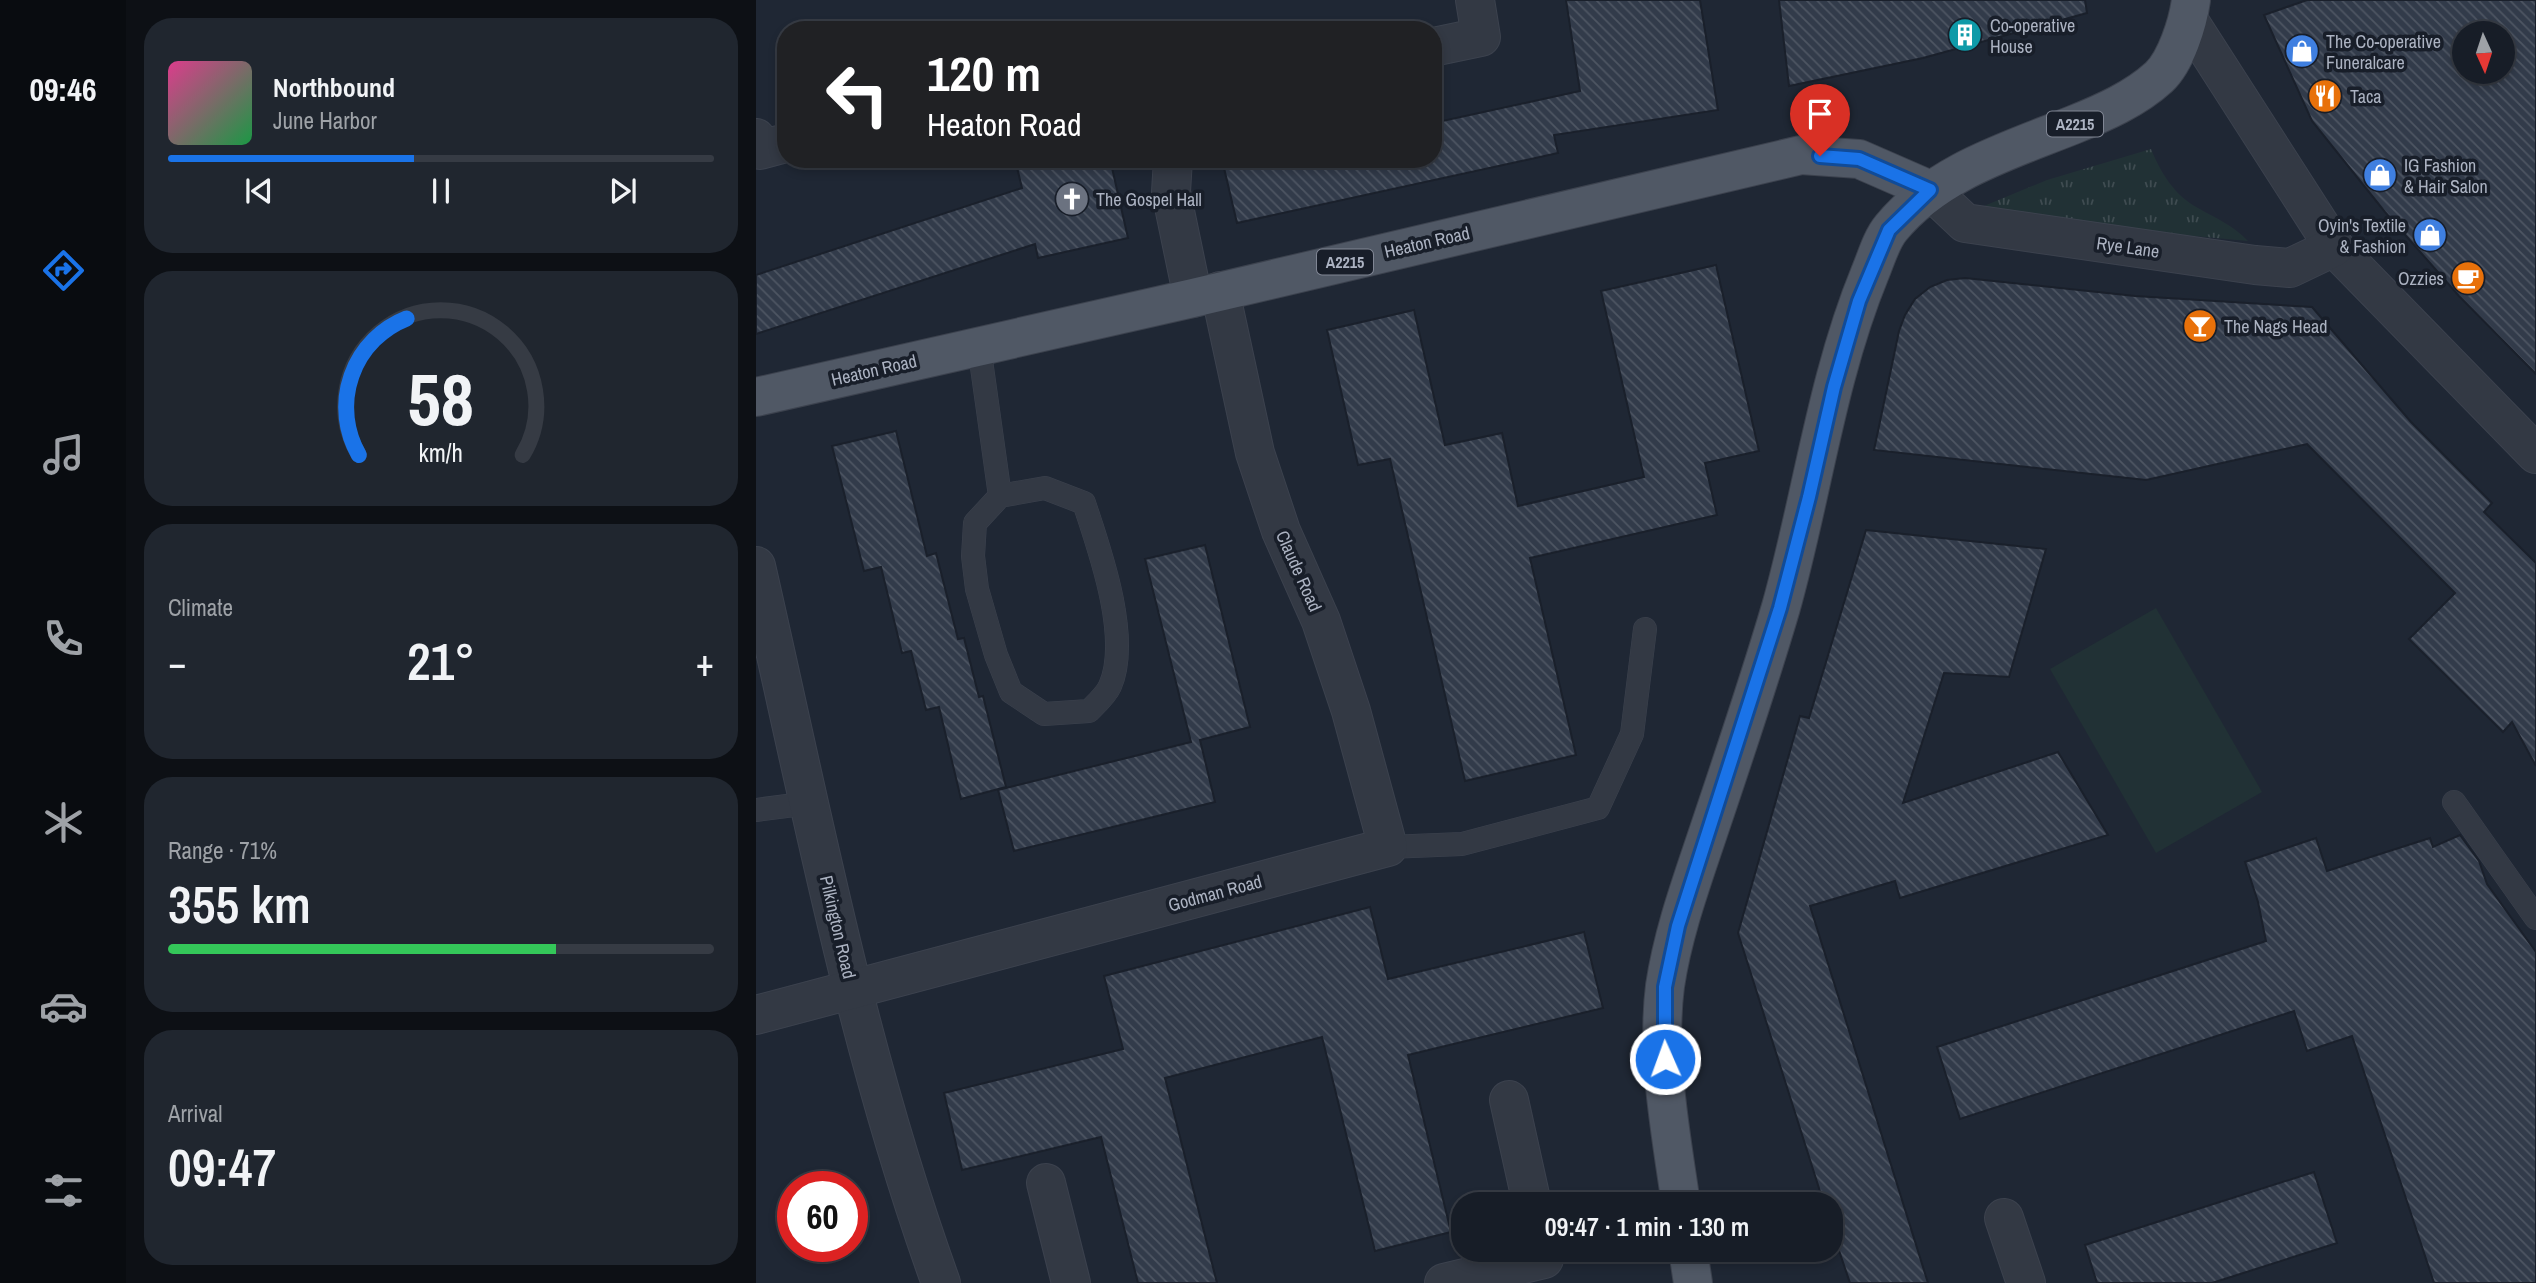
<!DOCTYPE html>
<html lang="en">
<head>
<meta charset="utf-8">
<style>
	body { margin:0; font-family:"Archivo Narrow",sans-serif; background:#20262f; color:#f1f3f6; height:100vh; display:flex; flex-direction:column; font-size:26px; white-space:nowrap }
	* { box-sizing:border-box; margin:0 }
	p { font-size:23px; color:#9ea2a7 }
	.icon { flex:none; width:38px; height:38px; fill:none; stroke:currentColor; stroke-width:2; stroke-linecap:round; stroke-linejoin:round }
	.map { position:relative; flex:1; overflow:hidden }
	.details { display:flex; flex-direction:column; gap:18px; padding:18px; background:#0d1015; width:630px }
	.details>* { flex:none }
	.guide { position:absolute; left:21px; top:21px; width:665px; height:147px; border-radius:28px; box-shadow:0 4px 10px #0003,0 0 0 2px #363b44; background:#202124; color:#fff; overflow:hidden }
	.needle { width:46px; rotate:177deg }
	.controls { position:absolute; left:1696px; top:21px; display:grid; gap:14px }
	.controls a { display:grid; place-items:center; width:63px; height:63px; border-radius:50%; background:#171d27; box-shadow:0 4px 10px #0003,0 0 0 2px #363b44; font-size:35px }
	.speed { position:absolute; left:21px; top:1171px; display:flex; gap:14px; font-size:35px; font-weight:700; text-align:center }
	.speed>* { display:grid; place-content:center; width:91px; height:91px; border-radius:50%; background:#171d27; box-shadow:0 4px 10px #0003,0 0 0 2px #363b44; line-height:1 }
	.speed .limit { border:10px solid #d22; background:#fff; color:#111 }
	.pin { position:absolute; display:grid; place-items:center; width:60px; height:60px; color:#fff; margin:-72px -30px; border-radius:50% 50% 50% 0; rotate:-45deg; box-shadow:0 0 7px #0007 }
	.pin .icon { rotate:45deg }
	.me { position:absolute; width:77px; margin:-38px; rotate:358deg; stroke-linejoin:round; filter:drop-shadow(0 0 5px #0008) }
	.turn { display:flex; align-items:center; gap:24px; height:147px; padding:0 35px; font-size:32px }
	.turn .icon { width:91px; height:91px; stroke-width:2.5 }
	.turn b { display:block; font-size:49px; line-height:60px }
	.big { font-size:52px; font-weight:600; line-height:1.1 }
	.details .card { flex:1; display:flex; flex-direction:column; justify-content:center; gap:10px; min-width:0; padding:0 24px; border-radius:28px; background:#20262f }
	.details .dial { align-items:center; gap:0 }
	.dial svg { height:182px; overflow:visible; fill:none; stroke:#363b44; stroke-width:7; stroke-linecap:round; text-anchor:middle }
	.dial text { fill:#f1f3f6; stroke:none }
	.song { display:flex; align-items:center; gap:21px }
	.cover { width:84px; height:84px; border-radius:10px; background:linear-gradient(135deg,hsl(330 70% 55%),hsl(140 70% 35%)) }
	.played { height:7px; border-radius:4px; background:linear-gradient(90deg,#1a73e8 45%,#363b44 45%) }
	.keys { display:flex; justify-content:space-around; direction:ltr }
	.heat { display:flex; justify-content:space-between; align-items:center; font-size:38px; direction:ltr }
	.charge { height:10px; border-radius:5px; background:linear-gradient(90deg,#34c759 71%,#363b44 0) }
	.trip { position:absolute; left:695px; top:1192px; width:392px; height:70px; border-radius:28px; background:#171d27; box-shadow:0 4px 10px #0003,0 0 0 2px #363b44; font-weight:600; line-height:70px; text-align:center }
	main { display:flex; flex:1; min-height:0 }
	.dock { display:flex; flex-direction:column; width:126px; justify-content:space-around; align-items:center; background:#090c10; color:#9ea2a7 }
	.dock .icon { width:49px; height:49px }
	.dock .current { color:#1a73e8 }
	.dock b { font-size:32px; color:#f1f3f6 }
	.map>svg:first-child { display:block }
	.grass { fill:url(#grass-tufts) }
	.pitch { fill:#213135 }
	.building { fill:url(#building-back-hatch); stroke:#1a202b; stroke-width:2; fill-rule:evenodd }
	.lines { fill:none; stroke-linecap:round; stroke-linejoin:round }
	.lane-casing { stroke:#3c424e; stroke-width:24 }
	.street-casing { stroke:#3c424e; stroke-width:40 }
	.primary-casing { stroke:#3c424e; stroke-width:40 }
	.lane { stroke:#333944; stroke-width:23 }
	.street { stroke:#333944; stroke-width:38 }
	.primary { stroke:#505865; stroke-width:38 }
	.route-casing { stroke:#114b97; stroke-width:18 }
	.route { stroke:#1a73e8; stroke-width:12 }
	.labels { text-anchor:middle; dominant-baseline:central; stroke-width:7; stroke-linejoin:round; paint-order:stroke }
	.shield { fill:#181e29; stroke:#808694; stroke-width:2 }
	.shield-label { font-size:16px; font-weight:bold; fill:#acb3c2 }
	.poi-label { font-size:18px; fill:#acb3c2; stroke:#181e29; text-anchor:start }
	.street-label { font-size:18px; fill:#acb3c2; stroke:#181e29 }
</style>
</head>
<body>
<main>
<nav class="dock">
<b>09:46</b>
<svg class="icon current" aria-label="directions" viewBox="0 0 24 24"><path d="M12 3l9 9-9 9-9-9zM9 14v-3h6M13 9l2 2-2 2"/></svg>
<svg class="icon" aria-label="music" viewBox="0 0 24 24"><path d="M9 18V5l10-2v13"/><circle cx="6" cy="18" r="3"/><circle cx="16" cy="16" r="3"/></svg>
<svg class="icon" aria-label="phone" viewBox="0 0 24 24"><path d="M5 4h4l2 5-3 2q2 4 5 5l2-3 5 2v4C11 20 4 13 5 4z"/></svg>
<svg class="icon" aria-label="climate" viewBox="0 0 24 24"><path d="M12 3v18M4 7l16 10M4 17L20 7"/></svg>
<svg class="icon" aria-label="car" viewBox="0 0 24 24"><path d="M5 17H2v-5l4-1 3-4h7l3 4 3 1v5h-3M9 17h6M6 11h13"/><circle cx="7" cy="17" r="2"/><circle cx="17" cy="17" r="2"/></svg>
<svg class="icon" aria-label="filters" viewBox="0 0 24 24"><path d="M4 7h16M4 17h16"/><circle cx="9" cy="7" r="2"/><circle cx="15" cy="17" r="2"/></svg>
</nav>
<section class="details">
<div class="card">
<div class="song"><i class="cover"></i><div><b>Northbound</b><p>June Harbor</p></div></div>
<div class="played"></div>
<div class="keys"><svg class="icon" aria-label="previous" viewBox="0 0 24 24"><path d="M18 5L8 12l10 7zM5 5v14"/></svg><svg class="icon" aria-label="pause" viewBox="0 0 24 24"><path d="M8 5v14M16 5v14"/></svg><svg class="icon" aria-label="next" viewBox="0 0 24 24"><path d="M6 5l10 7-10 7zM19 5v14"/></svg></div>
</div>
<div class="card dial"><svg viewBox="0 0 100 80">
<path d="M14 69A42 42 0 1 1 86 69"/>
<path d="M14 69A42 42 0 0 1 35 9" stroke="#1a73e8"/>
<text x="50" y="56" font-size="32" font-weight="700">58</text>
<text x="50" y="72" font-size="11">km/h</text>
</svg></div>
<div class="card"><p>Climate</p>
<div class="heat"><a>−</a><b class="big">21°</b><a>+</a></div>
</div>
<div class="card"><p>Range · 71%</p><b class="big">355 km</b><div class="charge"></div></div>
<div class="card"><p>Arrival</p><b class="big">09:47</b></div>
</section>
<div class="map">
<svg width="1780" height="1283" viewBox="0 0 1780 1283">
	<defs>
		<pattern id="grass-tufts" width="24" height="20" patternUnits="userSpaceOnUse" patternTransform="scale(1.75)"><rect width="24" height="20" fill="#213135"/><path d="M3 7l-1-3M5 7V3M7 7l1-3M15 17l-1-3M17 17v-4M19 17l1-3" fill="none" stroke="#3f4c51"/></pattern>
		<pattern id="building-back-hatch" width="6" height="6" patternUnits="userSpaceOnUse" patternTransform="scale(1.75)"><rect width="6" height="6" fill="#323b4a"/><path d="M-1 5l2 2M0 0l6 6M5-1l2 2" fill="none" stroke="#4d5562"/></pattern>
	</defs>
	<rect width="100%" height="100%" fill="#1f2734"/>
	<path class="grass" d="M1395,149c10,24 23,46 47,59 19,11 35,17 50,33l-259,-24 -5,-11 63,-26z"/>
	<path class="pitch" d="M1400,608l106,184 -106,61 -106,-184z"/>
	<g class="building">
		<path d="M810,0h134l18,110 -164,25 4,18 -321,70 -13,-55 40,-9h169v-36l147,-32z"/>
		<path d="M1023,0h306l2,13 -164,45 -134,28z"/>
		<path d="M1551,0h229v374l-77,-78 -74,-84 -73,-91 -48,-106zM1708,33h38v39h-38z"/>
		<path d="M259,159h95l18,79 -90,20 -3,-14 -279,90v-59l266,-87z"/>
		<path d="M960,265l43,186 -54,12 12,52 -187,43 46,197 -111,26 -75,-322 -32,6 -31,-135 87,-20 31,135 57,-12 16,73 126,-29 -43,-186z"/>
		<path d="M1209,278l170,18 177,11 99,115 81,81 -8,9 52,51v203l-24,-44 -9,10 -94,-93 46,-46 -148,-149 -161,36 -272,-30 25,-119 6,-16 10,-16 15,-12 17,-7z"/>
		<path d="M140,431l31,125 9,-3 22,86 6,-1 15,59 4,-1 23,91 -45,12 -22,-92 -13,3 -15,-59 -9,2 -21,-86 -17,4 -32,-125z"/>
		<path d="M1110,530l180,19 -37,128 -65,-4 -41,130 155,-51 50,83 -208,63 -5,-17 -85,25 118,377h-78l-20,-59v-20h-6l-86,-271 62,-217 9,2z"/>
		<path d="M449,545l45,182 -50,13 15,62 -201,49 -16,-61 193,-48 -46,-183z"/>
		<path d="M1704,835l19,26 8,23 49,68v331h-102l-82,-247 -45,15 -13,-40 -334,108 -23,-72 329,-106 -8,-39 -13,-40 71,-24 11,33 103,-33 3,9z"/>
		<path d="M614,907l18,72 196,-47 19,76 -195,47 43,177 -76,19 -53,-214 -157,41 52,205h-79l-37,-146 -139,33 -18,-77 179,-44 -19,-73z"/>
		<path d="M1558,1172l23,71 -125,40h-115l-12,-38z"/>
	</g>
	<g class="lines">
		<g class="lane-casing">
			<g id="lane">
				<path d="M223,346l21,150 -25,27 -2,33 4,33 19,66 15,37 33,22 45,-3c7,-7 17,-16 21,-25 21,-48 -10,-135 -26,-183l-39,-15 -45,8"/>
				<path d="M1698,802l82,116"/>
				<path d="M0,810l54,-7"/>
				<path d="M632,847l74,-3 136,-36 34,-74 13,-105"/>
			</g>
		</g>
		<g class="street-casing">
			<g id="street">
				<path d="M1433,21l145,226 202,207"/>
				<path d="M677,47l48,-10 -6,-37"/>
				<path d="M0,138l4,12 26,-7"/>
				<path d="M417,159l-2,33 22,106"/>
				<path d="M1174,190l35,33 290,42 35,3 44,-21"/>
				<path d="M0,566c55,241 101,485 185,717"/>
				<path d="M0,1015l632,-168 -37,-136 -30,-90 -40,-90 -26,-78 -35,-162"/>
				<path d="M753,1100l23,104"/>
				<path d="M290,1183l25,100"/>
				<path d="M1248,1218l22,65"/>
				<path d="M688,1283l100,-24 -2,-9"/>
			</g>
		</g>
		<g class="primary-casing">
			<g id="primary">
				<path d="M0,397l437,-99 608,-143 58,4 71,31"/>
				<path d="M925,1204c-10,-69 -25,-148 -16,-218 8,-54 27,-105 44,-156 25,-74 50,-148 72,-223 31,-110 45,-227 89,-334 6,-14 11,-33 21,-45 46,-56 117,-77 182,-103 30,-12 62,-26 86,-48 17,-16 29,-54 32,-77"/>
				<path d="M932,1250l5,33"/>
			</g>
		</g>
		<use href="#lane" class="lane"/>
		<use href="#street" class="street"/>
		<use href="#primary" class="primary"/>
	</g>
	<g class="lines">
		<g class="route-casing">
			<path id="route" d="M909,1059v-72l13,-61 102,-318 29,-111 25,-110 25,-86 30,-71 41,-40 -71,-31 -39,-3"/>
		</g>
		<use href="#route" class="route"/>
	</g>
	<defs>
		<g id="building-disc" transform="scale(1.75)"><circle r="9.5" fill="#0f9aa8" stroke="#181e29"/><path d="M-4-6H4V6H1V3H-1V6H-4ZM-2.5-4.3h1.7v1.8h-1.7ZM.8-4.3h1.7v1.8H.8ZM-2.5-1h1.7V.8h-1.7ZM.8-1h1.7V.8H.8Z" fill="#fff"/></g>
		<g id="shop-disc" transform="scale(1.75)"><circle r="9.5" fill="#3f7fe0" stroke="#181e29"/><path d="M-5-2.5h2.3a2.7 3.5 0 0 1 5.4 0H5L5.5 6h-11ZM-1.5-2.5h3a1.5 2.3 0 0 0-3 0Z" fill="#fff"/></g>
		<g id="restaurant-disc" transform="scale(1.75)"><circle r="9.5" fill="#e8710a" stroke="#181e29"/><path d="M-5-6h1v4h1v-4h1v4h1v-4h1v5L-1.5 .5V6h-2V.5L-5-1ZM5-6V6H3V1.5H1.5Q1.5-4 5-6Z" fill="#fff"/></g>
		<g id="church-disc" transform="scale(1.75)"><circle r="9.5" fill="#6b7280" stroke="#181e29"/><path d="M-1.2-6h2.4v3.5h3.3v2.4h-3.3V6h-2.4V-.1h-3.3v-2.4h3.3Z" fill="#fff"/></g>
		<g id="cafe-disc" transform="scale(1.75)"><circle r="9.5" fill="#e8710a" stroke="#181e29"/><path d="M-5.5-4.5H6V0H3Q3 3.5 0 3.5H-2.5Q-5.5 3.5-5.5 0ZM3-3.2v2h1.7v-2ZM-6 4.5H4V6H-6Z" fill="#fff"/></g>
		<g id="bar-disc" transform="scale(1.75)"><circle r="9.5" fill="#e8710a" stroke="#181e29"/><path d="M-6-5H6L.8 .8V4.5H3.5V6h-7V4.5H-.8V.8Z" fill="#fff"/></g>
	</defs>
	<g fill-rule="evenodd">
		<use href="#building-disc" x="1209" y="35"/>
		<use href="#shop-disc" x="1546" y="51"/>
		<use href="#restaurant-disc" x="1569" y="96"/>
		<use href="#shop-disc" x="1624" y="175"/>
		<use href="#church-disc" x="316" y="199"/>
		<use href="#shop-disc" x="1674" y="235"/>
		<use href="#cafe-disc" x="1712" y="278"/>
		<use href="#bar-disc" x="1444" y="326"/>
	</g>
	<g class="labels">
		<g class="shield">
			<rect x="1291" y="111.5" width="56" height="25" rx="5"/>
			<rect x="561" y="249.5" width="56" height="25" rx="5"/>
		</g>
		<g class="shield-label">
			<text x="1319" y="124">A2215</text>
			<text x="589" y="262">A2215</text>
		</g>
		<g class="poi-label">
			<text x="1234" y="25">Co-operative<tspan x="1234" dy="21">House</tspan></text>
			<text x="1570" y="41">The Co-operative<tspan x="1570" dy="21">Funeralcare</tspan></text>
			<text x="1594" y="96">Taca</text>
			<text x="1648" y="165">IG Fashion<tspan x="1648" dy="21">&amp; Hair Salon</tspan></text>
			<text x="340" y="199">The Gospel Hall</text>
			<text x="1650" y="225" text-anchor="end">Oyin's Textile<tspan x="1650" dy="21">&amp; Fashion</tspan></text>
			<text x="1688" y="278" text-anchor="end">Ozzies</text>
			<text x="1468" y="326">The Nags Head</text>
		</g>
		<g class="street-label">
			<text transform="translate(671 242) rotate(-13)">Heaton Road</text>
			<text transform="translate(1372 247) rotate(8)">Rye Lane</text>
			<text transform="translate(118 370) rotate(-13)">Heaton Road</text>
			<text transform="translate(543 571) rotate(66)">Claude Road</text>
			<text transform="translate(459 893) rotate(-15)">Godman Road</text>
			<text transform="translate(82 927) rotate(77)">Pilkington Road</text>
		</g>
	</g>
</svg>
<div class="controls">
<a><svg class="needle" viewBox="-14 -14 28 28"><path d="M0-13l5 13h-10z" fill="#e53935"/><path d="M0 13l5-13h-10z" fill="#9ea2a7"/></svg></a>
</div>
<div class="speed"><div class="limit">60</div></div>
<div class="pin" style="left:1064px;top:156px;background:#d93025"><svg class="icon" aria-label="arrive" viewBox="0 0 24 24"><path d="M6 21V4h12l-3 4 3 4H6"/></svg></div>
<svg class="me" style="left:909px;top:1059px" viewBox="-20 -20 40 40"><circle r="17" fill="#1a73e8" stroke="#fff" stroke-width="3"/><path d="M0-11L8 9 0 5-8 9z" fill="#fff"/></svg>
<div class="trip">09:47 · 1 min · 130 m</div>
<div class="guide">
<div class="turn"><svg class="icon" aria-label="left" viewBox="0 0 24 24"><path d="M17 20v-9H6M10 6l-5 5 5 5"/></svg><div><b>120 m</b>Heaton Road</div></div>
</div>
</div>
</main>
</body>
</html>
